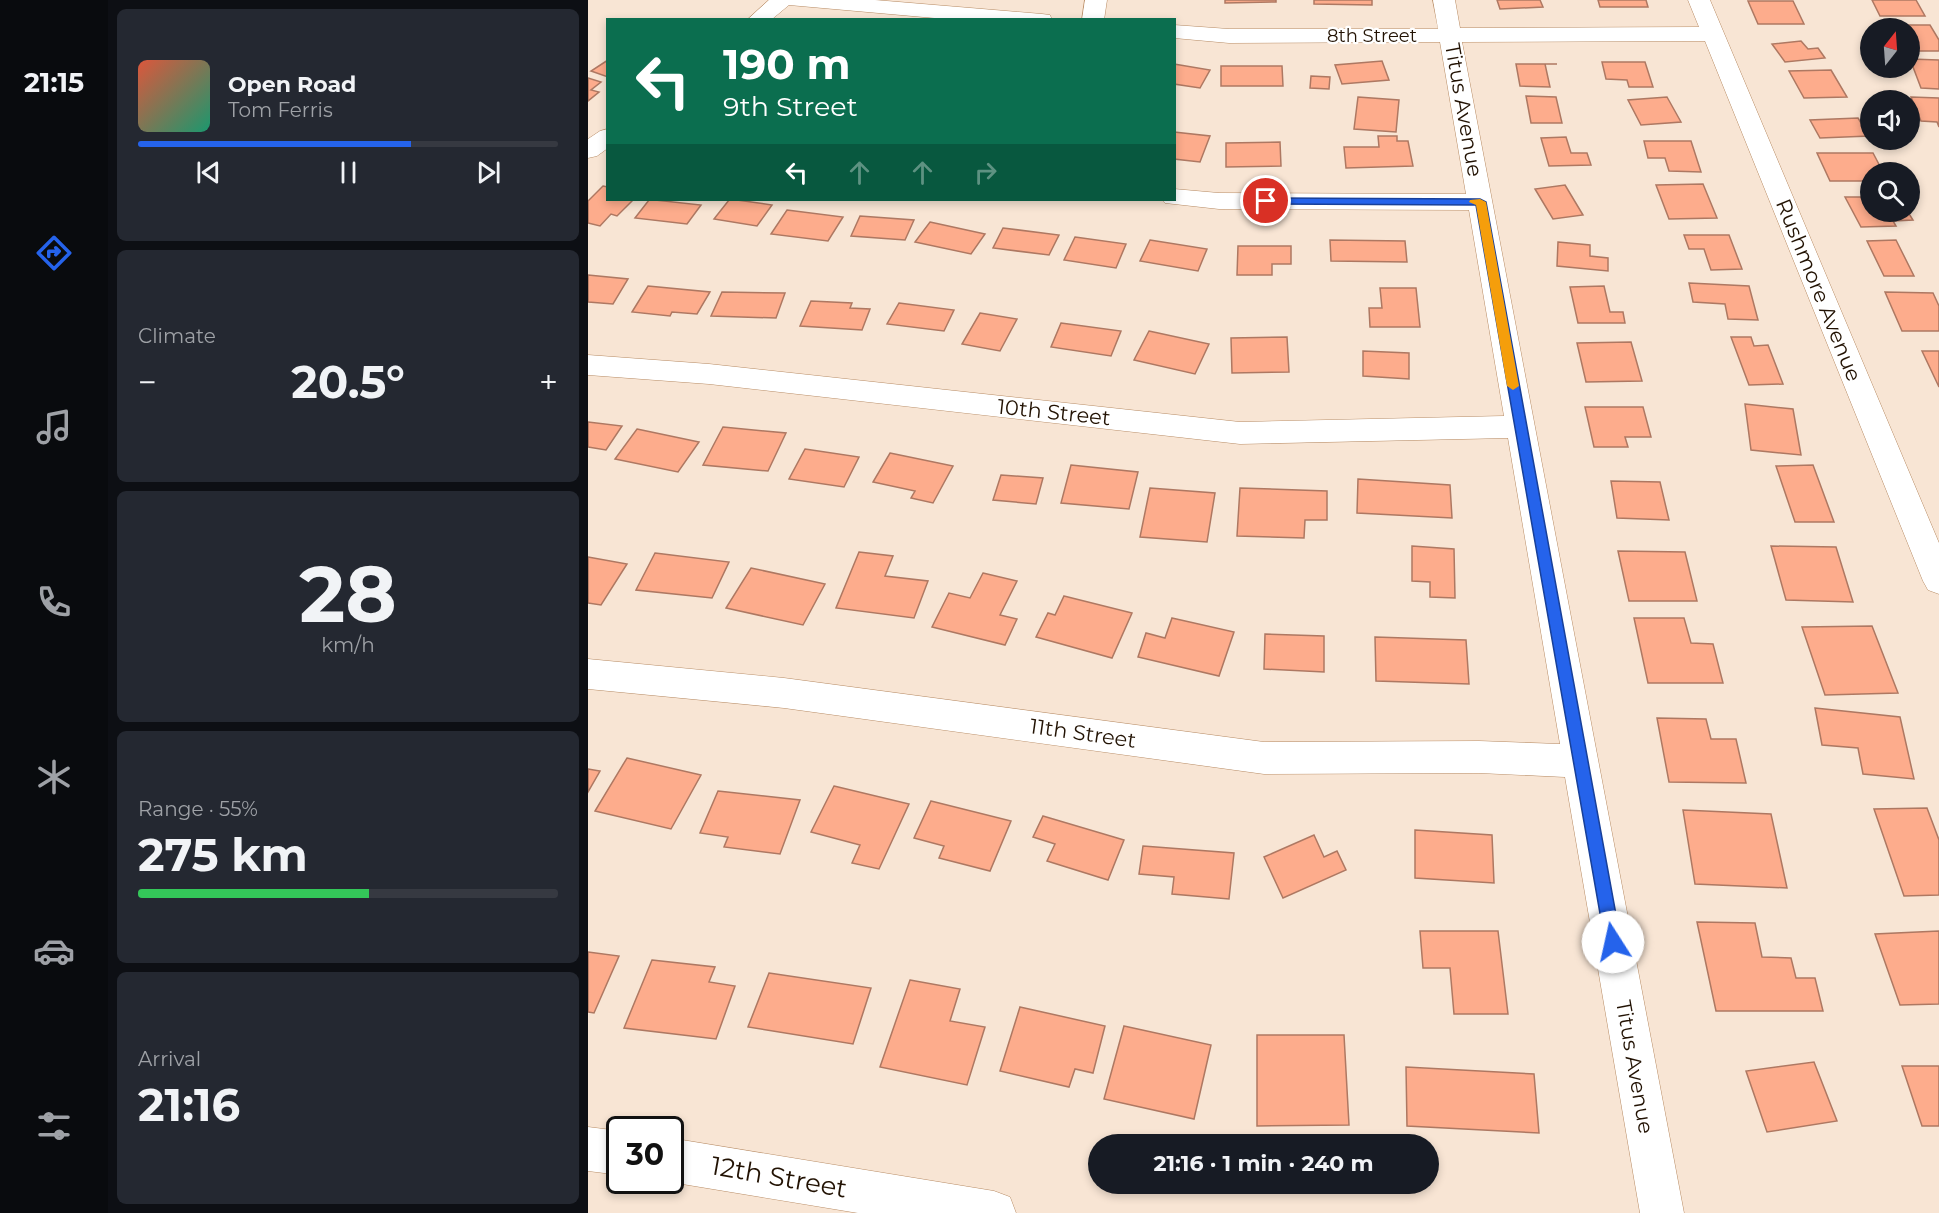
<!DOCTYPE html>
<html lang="en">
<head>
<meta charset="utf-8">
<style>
	body { margin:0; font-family:Montserrat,sans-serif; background:#242831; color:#f1f3f6; height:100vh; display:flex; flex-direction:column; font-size:22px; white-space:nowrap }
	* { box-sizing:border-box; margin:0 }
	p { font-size:20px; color:#9ea1a6 }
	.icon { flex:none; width:33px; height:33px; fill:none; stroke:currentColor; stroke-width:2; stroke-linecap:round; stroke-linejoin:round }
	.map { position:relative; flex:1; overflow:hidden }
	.sheet { display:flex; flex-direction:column; gap:9px; padding:9px; background:#0d0f14; width:480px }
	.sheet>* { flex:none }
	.guide { position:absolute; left:18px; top:18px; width:570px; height:183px; border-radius:0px; box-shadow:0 3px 9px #0003; background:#0b6e4f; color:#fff; overflow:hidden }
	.needle { width:39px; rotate:17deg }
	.controls { position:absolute; left:1272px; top:18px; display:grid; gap:12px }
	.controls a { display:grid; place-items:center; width:60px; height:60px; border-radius:50%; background:#171b24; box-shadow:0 3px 9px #0003; font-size:30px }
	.speed { position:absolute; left:18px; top:1116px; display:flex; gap:12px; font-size:30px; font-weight:700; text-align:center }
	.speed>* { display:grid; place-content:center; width:78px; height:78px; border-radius:50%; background:#171b24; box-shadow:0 3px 9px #0003; line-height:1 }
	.speed .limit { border:3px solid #111; border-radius:9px; background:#fff; color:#111 }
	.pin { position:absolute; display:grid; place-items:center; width:51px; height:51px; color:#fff; margin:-26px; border:3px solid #fff; border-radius:50%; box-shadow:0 2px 6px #0007 }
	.me { position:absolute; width:66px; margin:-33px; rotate:350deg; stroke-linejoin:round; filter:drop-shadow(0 0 4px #0008) }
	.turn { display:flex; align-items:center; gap:21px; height:126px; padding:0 18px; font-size:27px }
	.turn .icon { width:78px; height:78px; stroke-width:2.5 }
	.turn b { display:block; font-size:42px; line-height:51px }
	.lanes { display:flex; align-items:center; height:57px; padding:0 18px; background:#0003; justify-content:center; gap:30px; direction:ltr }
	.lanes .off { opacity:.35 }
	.big { font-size:45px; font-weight:700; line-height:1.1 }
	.sheet .widget { flex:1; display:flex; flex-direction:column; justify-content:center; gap:9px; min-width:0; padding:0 21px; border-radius:9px; background:#242831 }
	.sheet .dial { align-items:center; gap:0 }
	.dial b { font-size:78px; line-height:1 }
	.song { display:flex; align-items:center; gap:18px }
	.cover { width:72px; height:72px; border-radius:9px; background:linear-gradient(135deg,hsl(10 70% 55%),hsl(160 70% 35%)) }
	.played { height:6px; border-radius:3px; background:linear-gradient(90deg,#2563eb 65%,#363941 65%) }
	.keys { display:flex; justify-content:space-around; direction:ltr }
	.heat { display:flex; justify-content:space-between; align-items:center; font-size:33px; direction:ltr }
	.charge { height:9px; border-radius:4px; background:linear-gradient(90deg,#34c759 55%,#363941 0) }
	.trip { position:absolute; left:500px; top:1134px; width:351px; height:60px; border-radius:30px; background:#171b24; box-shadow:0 3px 9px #0003; font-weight:700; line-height:60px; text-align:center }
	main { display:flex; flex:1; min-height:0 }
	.dock { display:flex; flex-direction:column; width:108px; justify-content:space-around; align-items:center; background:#090b0e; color:#9ea1a6 }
	.dock .icon { width:42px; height:42px }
	.dock .on { color:#2563eb }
	.dock b { font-size:27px; color:#f1f3f6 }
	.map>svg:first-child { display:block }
	.building { fill:#fdac8c; stroke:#ae7862; stroke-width:1.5 }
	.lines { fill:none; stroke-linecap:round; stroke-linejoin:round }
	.minor-casing { stroke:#b78b64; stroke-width:1 }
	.minor { fill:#fff; fill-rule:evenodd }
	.route { fill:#2563eb; stroke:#184099; stroke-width:1.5 }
	.slow { fill:#f59e0b }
	.labels { text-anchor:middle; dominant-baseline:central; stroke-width:4.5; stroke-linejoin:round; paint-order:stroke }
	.far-street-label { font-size:18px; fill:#221203; stroke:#fff }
	.street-label { font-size:21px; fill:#221203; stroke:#fff }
	.near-street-label { font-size:26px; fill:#221203; stroke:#fff }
</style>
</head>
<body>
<main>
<nav class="dock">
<b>21:15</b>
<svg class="icon on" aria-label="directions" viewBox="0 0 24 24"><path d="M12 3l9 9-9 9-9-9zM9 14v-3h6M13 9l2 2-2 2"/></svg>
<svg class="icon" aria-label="music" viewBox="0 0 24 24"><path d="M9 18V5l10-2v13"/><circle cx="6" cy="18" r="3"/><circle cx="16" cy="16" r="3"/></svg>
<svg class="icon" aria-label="phone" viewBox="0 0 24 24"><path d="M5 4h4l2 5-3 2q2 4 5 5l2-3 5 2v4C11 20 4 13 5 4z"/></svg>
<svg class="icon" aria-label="climate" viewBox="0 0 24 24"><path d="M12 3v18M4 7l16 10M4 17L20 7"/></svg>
<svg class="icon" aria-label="car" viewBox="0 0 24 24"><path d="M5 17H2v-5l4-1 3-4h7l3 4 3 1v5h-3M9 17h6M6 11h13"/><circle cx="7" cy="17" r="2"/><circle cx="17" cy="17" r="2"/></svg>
<svg class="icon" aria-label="filters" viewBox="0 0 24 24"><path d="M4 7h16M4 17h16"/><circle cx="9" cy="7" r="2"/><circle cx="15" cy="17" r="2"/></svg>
</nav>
<section class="sheet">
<div class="widget">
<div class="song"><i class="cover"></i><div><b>Open Road</b><p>Tom Ferris</p></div></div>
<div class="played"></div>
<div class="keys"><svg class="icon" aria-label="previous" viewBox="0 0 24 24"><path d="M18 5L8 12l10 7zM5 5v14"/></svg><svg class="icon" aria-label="pause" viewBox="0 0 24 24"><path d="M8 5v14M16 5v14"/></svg><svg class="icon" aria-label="next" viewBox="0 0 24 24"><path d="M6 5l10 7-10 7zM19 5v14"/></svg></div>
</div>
<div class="widget"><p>Climate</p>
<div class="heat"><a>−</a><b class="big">20.5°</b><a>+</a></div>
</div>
<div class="widget dial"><b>28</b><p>km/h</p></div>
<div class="widget"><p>Range · 55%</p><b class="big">275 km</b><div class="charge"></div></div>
<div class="widget"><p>Arrival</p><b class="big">21:16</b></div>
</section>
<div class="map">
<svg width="1351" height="1213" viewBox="0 0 1351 1213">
	<rect width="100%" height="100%" fill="#f8e5d4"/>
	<g class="building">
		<path d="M637,0h51v2l-51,1z"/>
		<path d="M726,0h58v5l-58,-1z"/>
		<path d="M909,0h43l3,7 -43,2z"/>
		<path d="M1010,0h48l2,7h-48z"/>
		<path d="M1284,0h44l9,16h-45z"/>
		<path d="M1160,1h45l11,23h-46z"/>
		<path d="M1293,25h49l9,15v11h-29v-23h-27z"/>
		<path d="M1213,41l7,8 10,-1 7,10 -40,4 -13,-18z"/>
		<path d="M1322,59l29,1v29l-18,-1z"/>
		<path d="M20,60v17l-17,-6z"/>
		<path d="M794,61l7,19 -47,4 -7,-19z"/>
		<path d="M1014,62h43l8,25h-24l-2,-7 -21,-1z"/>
		<path d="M586,64l36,6 -10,18 -26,-4z"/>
		<path d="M928,64h41h-12l5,23 -30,-1z"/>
		<path d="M633,66h61l1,20h-62z"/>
		<path d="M1243,70l16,27 -43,1 -15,-27z"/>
		<path d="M723,76l19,1 -1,12 -19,-1z"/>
		<path d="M0,78l13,4 -10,8 8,2 -11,9z"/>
		<path d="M938,96l30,1 6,26h-31z"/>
		<path d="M770,97l41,3 -3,32 -42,-3z"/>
		<path d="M1079,97l14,25 -40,3 -13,-25z"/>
		<path d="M1323,97l28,1v29l-2,-5 -16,-1z"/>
		<path d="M1270,118l11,18 -49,2 -10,-18z"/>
		<path d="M586,132l36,4 -10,26 -26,-3z"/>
		<path d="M790,136h19v5h11l5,25 -67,2 -2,-21h35z"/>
		<path d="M978,137l5,16h16l4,12 -42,1 -8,-28z"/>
		<path d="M1056,141h47l10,31 -32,-1 -4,-13h-17z"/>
		<path d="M692,142l1,24 -55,1v-24z"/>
		<path d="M1229,153h56l10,19h-13v9h-40z"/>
		<path d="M1115,184l14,34 -48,1 -13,-34z"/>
		<path d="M977,185l18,30 -30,4 -18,-30z"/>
		<path d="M15,186l5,1v13h25l-16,16 -6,-2 -11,12 -12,-3v-22z"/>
		<path d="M1257,197h25v15h38l5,8 -20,1 3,5 -35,1z"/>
		<path d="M61,200h6l46,5 -14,19 -52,-6z"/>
		<path d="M141,200h8l35,5 -15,21 -43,-7z"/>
		<path d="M199,210l56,7 -15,24 -57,-7z"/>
		<path d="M272,216l54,4 -9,20 -54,-4z"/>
		<path d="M342,222l55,12 -14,20 -56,-12z"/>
		<path d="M415,228l56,7 -10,20 -56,-7z"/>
		<path d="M1096,235h45l13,34 -31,1 -7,-21h-15z"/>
		<path d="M487,237l51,7 -10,24 -52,-8z"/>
		<path d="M562,240l57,9 -9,22 -58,-10z"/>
		<path d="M742,240l75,1 2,21 -76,-1z"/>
		<path d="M1308,240l18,36h-30l-17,-35z"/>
		<path d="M970,242l32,3v11l18,2v13l-51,-5z"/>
		<path d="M650,246h53v18h-19v11h-35z"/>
		<path d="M0,275l40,4 -15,25 -25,-2z"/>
		<path d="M1101,283l60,3 9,34 -30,-1 -3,-15 -32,-2z"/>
		<path d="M60,286l62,6 -13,22 -25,-2 -2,4 -38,-4z"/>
		<path d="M1016,286l6,26h13l2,11h-47l-8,-36z"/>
		<path d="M792,288h36l4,39h-50l-1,-19h13z"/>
		<path d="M134,292l63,1 -9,25 -65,-2z"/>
		<path d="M1297,292l48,1 6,13v25h-37z"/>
		<path d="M223,301l41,2 -2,5 20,1 -8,21 -62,-4z"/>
		<path d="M311,303l55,7 -10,21 -57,-7z"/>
		<path d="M392,313l37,6 -17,32 -38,-7z"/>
		<path d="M473,323l60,8 -10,25 -60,-9z"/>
		<path d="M561,331l60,13 -14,30 -61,-14z"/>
		<path d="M699,337l2,35 -57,1 -1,-35z"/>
		<path d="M1143,337h20l3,9 14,-1 15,39 -34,1z"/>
		<path d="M1043,342l11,39 -56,1 -9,-39z"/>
		<path d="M775,351l46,2v26l-46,-3z"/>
		<path d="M1334,351h17v36z"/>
		<path d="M1157,404l48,5 8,46 -50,-5z"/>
		<path d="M997,407h58l8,30h-26l3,10h-34z"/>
		<path d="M0,422l34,4 -16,24 -18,-3z"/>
		<path d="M135,427l63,6 -18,38 -65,-6z"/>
		<path d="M49,429l62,13 -21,30 -63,-13z"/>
		<path d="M217,449l54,8 -15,30 -55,-8z"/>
		<path d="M302,453l63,13 -20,37 -22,-5 4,-7 -42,-9z"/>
		<path d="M483,465l67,7 -9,37 -68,-6z"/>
		<path d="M1225,465l21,57h-39l-19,-56z"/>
		<path d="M413,475l42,3 -7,26 -43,-4z"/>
		<path d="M770,479l92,6 2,33 -95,-5z"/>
		<path d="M1023,481l49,1 9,38 -52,-2z"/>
		<path d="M562,488l65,5 -8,49 -67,-5z"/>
		<path d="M652,488l87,3v29h-22l-1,18 -67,-2z"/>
		<path d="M824,546l42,3 1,49 -25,-1v-15l-18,-1z"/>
		<path d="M1183,546l65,1 17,55 -67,-2z"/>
		<path d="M1030,551l67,1 12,49h-68z"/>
		<path d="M271,552l34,4 -8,20 43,5 -14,37 -78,-10z"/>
		<path d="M67,553l74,9 -17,36 -76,-8z"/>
		<path d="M0,557l39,7 -26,41 -13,-2z"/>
		<path d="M163,568l74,16 -22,41 -77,-17z"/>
		<path d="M395,573l34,8 -17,34 17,4 -12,26 -73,-18 17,-34 21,5z"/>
		<path d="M476,596l68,17 -20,45 -76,-21 12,-24 7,2z"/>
		<path d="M584,618l62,14 -15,44 -81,-19 8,-24 19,5z"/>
		<path d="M1046,618h50l7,25 22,1 10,39h-75z"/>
		<path d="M1284,626l26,67 -73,2 -23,-68z"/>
		<path d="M677,634l59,2v36l-60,-3z"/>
		<path d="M787,637l91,3 3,44 -93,-3z"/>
		<path d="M1227,708l85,9 14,62 -51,-5 -5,-26 -36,-3z"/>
		<path d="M1069,718l49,1 5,20h25l10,44 -77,-1z"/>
		<path d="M39,758l74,17 -30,54 -76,-18z"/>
		<path d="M0,769l12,2 -12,21z"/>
		<path d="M246,786l75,18 -30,65 -27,-6 8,-18 -49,-13z"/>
		<path d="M130,791l82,9 -20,54 -56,-7 4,-10 -28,-4z"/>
		<path d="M343,801l80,20 -21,50 -51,-13 5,-12 -30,-8z"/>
		<path d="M1339,808l12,32v55l-35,1 -30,-87z"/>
		<path d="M1095,810l88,4 16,74 -92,-4z"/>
		<path d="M455,816l81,24 -16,40 -61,-19 8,-17 -22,-7z"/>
		<path d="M827,830l77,5 2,48 -79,-5z"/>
		<path d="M726,835l10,22 13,-6 9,19 -63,28 -19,-41z"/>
		<path d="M555,846l91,7 -5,46 -57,-5 2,-17 -35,-3z"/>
		<path d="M1109,922l58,1 7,34 29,1 5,20h19l8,33h-107z"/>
		<path d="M832,931h78l10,83h-54l-4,-46h-27z"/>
		<path d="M1351,931v73l-39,1 -25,-71z"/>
		<path d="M0,952l31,4 -25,57 -6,-1z"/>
		<path d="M64,960l63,7 -6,15 26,4 -19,53 -92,-11z"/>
		<path d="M181,973l102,15 -18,56 -105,-17z"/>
		<path d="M322,980l50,9 -10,32 35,6 -18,58 -87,-18z"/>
		<path d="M432,1007l85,19 -12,47 -18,-4 -6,18 -69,-16z"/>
		<path d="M536,1026l87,19 -17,74 -90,-20z"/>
		<path d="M669,1035h87l5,90 -92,1z"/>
		<path d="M1226,1062l23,59 -70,11 -21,-61z"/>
		<path d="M1314,1066h37v60h-17z"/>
		<path d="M818,1067l128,7 5,59 -132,-7z"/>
	</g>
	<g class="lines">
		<g class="minor-casing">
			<g id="minor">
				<path d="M181,0h106l167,14 8,1 2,5h-95l-168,-15 -18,15h-24z"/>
				<path d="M497,0h22l-3,20h-22z"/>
				<path d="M845,0h22l5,28 239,-1 -11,-27h22l229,543v51l-11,-4 -5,-9 -218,-540 -243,1 222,1171h-44l-75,-436 -86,-4 -215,1 -480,-66 -196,-19v-30l196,19 480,64 215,-1 81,3 -52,-306 -268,6 -531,-60 -121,-9v-20l121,9 531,58 264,-6 -35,-206 -250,-1 -54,-6 -2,-3h11v-11l45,4 247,1 -26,-152 -211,1 -55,-5v-13l55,4h209z"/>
				<path d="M20,129v19l-11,8 -9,2v-19l12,-8z"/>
				<path d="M0,1127l32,4v44l-32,-4z"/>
				<path d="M82,1138l324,53 16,6 6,16h-158l-188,-31 -3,-2h3z"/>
			</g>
		</g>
		<use href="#minor" class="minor"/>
	</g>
	<path class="route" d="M678,198l214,1 6,3 135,740 -2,6 -6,2 -6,-2 -2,-6 -129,-737 -213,-1v-5z"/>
	<path class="slow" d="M892,199l6,3 33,184 -6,4 -6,-4 -31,-181 -7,-3 1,-2z"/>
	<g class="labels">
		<g class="far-street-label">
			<text x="784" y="36">8th Street</text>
		</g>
		<g class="street-label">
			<text transform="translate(876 110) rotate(80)">Titus Avenue</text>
			<text transform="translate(1231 290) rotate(68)">Rushmore Avenue</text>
			<text transform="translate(466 412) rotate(6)">10th Street</text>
			<text transform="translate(495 733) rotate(8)">11th Street</text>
			<text transform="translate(1047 1067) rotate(80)">Titus Avenue</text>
		</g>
		<g class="near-street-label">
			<text transform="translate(191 1177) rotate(10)">12th Street</text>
		</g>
	</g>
</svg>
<div class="controls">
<a><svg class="needle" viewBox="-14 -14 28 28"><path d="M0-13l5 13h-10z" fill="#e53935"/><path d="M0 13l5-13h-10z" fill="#9ea1a6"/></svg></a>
<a><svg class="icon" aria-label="sound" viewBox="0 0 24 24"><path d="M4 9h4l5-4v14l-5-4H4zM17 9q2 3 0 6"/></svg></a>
<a><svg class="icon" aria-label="search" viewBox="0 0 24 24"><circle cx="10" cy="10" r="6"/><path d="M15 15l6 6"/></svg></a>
</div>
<div class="speed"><div class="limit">30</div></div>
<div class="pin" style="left:678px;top:201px;background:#d93025"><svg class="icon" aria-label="arrive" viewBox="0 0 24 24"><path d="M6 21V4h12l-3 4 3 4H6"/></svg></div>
<svg class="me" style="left:1025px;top:942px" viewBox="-20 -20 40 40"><circle r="19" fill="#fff"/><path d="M0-13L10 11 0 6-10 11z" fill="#2563eb"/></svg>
<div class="trip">21:16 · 1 min · 240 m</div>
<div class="guide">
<div class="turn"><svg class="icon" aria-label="left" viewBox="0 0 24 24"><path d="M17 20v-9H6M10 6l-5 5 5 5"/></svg><div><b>190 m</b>9th Street</div></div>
<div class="lanes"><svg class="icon" aria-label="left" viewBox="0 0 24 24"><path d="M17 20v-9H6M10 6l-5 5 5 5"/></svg><svg class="icon off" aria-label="ahead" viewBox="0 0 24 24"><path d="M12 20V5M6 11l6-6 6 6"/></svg><svg class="icon off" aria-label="ahead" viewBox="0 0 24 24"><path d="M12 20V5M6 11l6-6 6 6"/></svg><svg class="icon off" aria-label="right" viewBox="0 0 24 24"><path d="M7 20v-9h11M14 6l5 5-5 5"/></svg></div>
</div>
</div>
</main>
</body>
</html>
